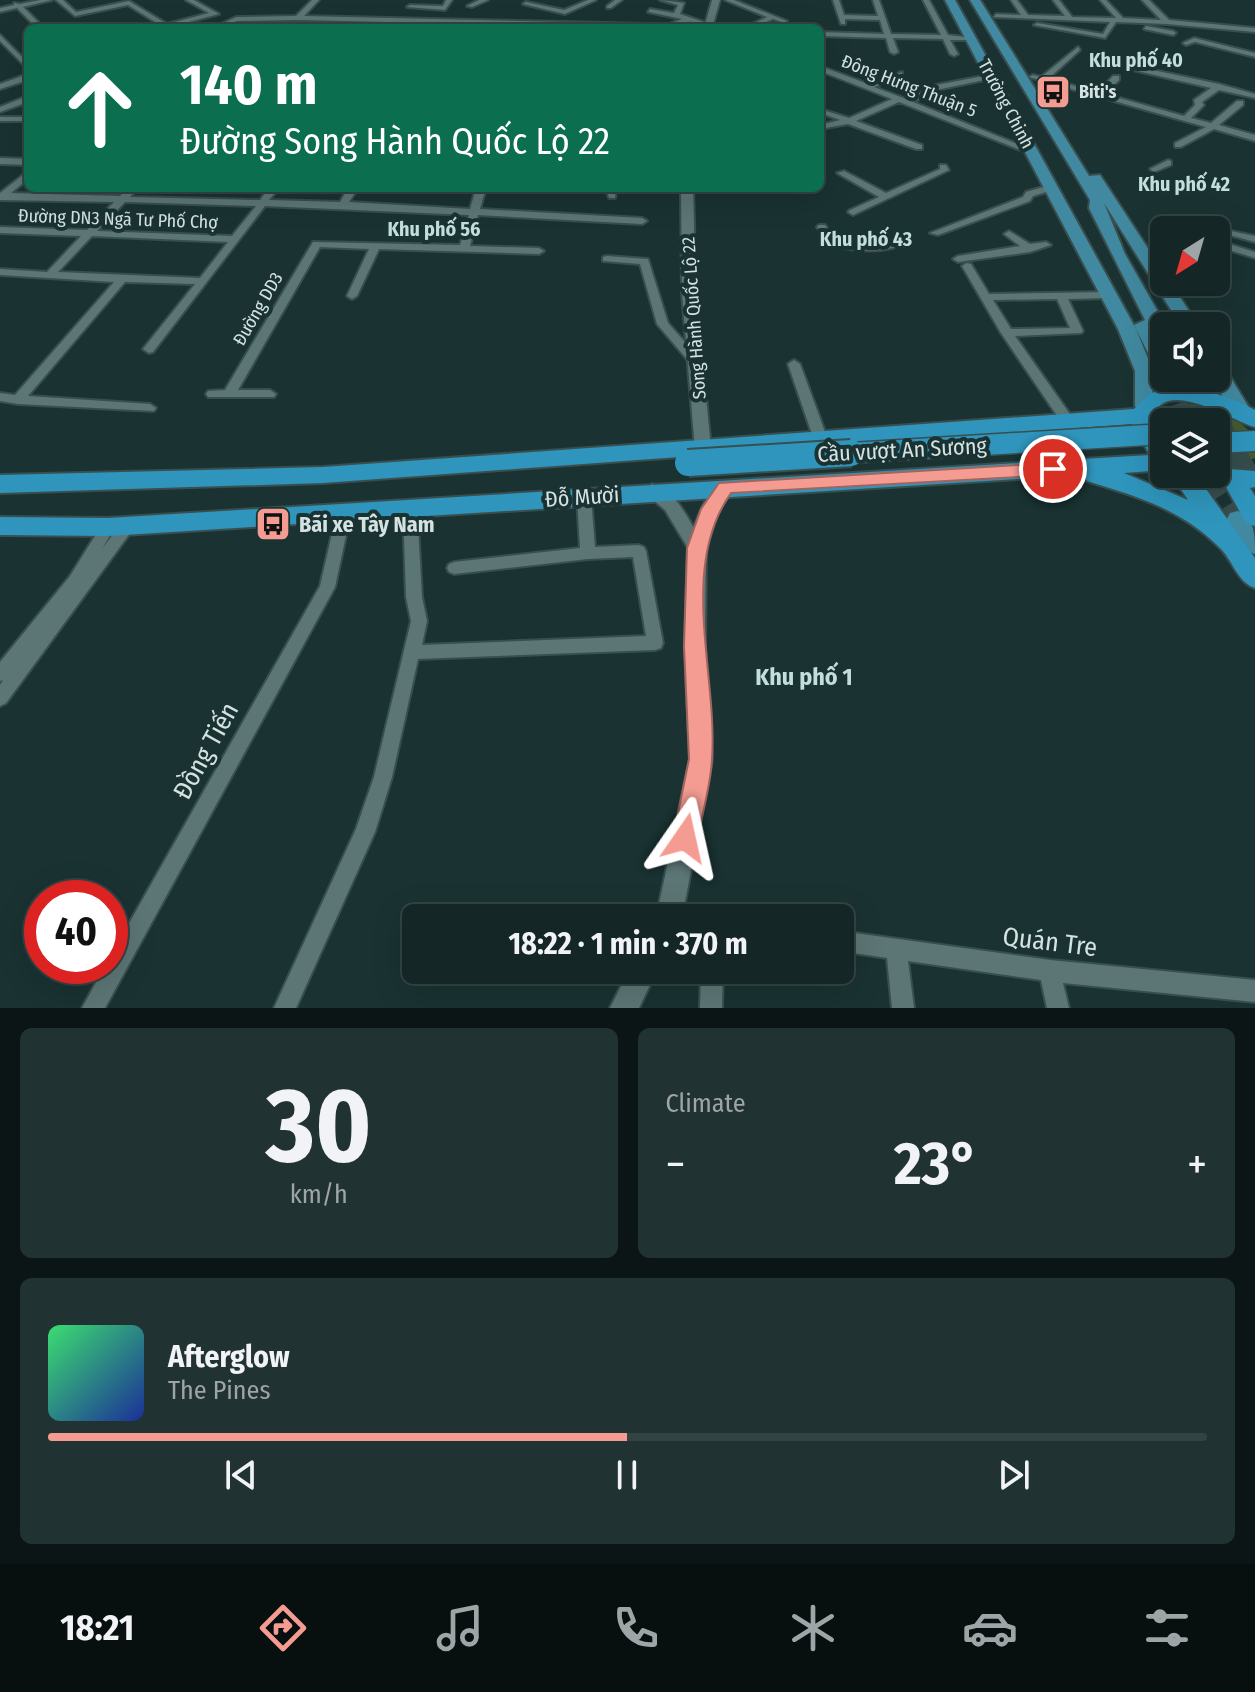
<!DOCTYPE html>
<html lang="en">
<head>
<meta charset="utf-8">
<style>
	body { margin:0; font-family:"Fira Sans Condensed",sans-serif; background:#213232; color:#f1f3f6; height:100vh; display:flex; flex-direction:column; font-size:30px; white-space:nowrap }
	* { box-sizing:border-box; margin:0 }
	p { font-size:26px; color:#9da5a7 }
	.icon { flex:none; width:44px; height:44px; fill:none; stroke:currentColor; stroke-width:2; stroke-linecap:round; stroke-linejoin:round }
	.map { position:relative; height:1008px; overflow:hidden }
	.drawer { display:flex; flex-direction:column; gap:20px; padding:20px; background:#0b1515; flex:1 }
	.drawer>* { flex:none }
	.top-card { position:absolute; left:24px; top:24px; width:800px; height:168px; border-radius:12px; box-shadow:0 8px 32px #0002,0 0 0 2px #334343; background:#0b6e4f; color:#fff; overflow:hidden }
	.needle { width:52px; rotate:217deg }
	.controls { position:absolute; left:1150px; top:216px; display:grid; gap:16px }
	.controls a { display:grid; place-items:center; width:80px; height:80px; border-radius:12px; background:#142626; box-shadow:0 8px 32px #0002,0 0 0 2px #334343; font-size:40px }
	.speed { position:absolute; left:24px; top:880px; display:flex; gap:16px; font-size:40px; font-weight:700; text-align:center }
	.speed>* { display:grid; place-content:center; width:104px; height:104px; border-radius:50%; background:#142626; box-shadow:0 8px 32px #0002,0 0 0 2px #334343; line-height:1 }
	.speed .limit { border:12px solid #d22; background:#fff; color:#111 }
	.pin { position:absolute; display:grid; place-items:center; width:68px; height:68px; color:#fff; margin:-34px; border:4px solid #fff; border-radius:50%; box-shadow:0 2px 8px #0007 }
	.me { position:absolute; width:88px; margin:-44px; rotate:11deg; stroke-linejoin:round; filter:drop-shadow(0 0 6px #0008) }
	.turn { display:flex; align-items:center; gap:28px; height:168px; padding:0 24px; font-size:36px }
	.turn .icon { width:104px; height:104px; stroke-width:2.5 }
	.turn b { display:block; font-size:56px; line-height:68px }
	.big { font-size:60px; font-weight:700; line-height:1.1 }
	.drawer .card { flex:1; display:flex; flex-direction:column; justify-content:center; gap:12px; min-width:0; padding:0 28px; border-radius:12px; background:#213232 }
	.drawer .dial { align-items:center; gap:0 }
	.dial b { font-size:104px; line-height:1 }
	.song { display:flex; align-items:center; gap:24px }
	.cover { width:96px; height:96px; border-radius:12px; background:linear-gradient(135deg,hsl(140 70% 55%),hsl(230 70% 35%)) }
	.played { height:8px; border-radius:4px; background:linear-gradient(90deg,#f59c92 50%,#334343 50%) }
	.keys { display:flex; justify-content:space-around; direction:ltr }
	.heat { display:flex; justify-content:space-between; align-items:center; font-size:44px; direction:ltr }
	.drawer .tiles { flex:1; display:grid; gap:20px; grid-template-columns:1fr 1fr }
	.card:last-child { grid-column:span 2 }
	.trip { position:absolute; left:402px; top:904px; width:452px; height:80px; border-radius:12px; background:#142626; box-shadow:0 8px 32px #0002,0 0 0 2px #334343; font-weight:700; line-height:80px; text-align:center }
	.menu { display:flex; height:128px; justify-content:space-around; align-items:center; background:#080f0f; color:#9da5a7 }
	.menu .icon { width:56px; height:56px }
	.menu .current { color:#f59c92 }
	.menu b { font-size:36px; color:#f1f3f6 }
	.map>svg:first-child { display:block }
	.green { fill:#475a2b }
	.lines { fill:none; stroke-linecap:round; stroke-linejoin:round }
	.primary-tunnel-far1 { stroke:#364c4c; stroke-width:18; stroke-dasharray:18 9; stroke-linecap:butt }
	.primary-tunnel { stroke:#364c4c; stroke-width:24; stroke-dasharray:24 12; stroke-linecap:butt }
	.street-casing { stroke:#394e4e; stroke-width:4 }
	.secondary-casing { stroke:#394e4e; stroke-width:4 }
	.primary-casing { stroke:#394e4e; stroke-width:4 }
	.highway-casing { stroke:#394e4e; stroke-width:4 }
	.street { fill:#5c7675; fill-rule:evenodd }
	.secondary { fill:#5c7675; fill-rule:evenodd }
	.primary { fill:#4189a0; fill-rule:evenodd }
	.highway { fill:#2f95bc; fill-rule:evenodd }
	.highway-bridge-far1-casing { stroke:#394e4e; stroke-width:23; stroke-linecap:butt }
	.highway-bridge-casing { stroke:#394e4e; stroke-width:30; stroke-linecap:butt }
	.highway-bridge-far1 { stroke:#2f95bc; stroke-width:20 }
	.highway-bridge { stroke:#2f95bc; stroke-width:26 }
	.route { fill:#f59c92; stroke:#9f655f; stroke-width:2 }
	.labels { text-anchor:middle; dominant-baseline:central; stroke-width:8; stroke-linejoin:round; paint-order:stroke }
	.far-street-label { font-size:18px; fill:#d4e2e2; stroke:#1a3232 }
	.far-poi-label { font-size:18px; font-weight:bold; fill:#d4e2e2; stroke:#1a3232; text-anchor:start }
	.far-neighbourhood-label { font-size:20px; font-weight:bold; fill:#c1dddc; stroke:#1a3232 }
	.street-label { font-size:22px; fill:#d4e2e2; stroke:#1a3232 }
	.poi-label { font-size:22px; font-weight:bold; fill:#d4e2e2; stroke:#1a3232; text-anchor:start }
	.neighbourhood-label { font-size:24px; font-weight:bold; fill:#c1dddc; stroke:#1a3232 }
	.near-street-label { font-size:26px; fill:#d4e2e2; stroke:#1a3232 }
</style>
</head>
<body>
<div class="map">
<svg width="1255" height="1008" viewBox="0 0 1255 1008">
	<rect width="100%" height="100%" fill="#1a3232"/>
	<path class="green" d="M1183,404c29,1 55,11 72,34v20l-18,8 -21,-1v-43h-52v16l-7,-11 2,-14z"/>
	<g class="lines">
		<g class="primary-tunnel-far1">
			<path d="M1169,378l17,44"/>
			<path d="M1204,378l31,77"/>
		</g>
		<g class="primary-tunnel">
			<path d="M1234,453l21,36"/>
			<path d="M1210,474l28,45"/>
		</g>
		<g class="street-casing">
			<g id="street">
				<path d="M40,0h12l-29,7 21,21h-7l-20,-20 -17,4v-4l14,-3v-2l6,1z"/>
				<path d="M56,0h7l13,12 53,-11 38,23 42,-11 -23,-13h8l25,14 -53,14h-11l5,-3 -32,-20 -53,11z"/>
				<path d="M312,0h7l-15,16 345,8 3,2 -4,2 -350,-8 -61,1 -15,7h-9l23,-11 60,-1z"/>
				<path d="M446,0h6l-7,10 -38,-3 3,-2 33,1z"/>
				<path d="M479,0h9l-16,7 -5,-1z"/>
				<path d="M588,0h8l-31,14 -42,-10 3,-2 38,8z"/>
				<path d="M615,0h7l-11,8h-4v-2z"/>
				<path d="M660,0l24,3 -4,11 42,14c-11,0 -24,-8 -35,-6 -10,1 -18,6 -28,6l23,-9 -34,-7 2,-3 24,4 4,-8z"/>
				<path d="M725,0h9l53,21 -3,2 -11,-4 -20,9h-9l23,-11z"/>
				<path d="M833,0h6l5,15 34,1 -5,-16h6l12,34 50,1 -18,-35h6l19,35 26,3 -3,2h-21l8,14 -4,2 -4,-2 -7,-15 -50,-1 5,14 -4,2 -4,-2 -4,-14 -66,-2v-4l64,2 -4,-14 -35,-1v5h-4z"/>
				<path d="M1011,0h6l11,15 37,1 -12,-16h6l13,17 44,1 -16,-18h6l17,18 38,2 -19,-20h7l20,20 86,8v4l-88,-8 -51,-2 -11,16 -71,-13 3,-2 66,11 7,-12 -116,-5 2,-3 25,1z"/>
				<path d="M1146,26l27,5 3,2 -3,2 -29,-6z"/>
				<path d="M0,35l28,28v6l-28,-28z"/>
				<path d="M1194,38l61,15v4l-60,-15 -9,3 -3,-2z"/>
				<path d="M1078,47l2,3 -32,29 50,13 15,-16h6v4l-14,14 79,22 11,-11 -1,-5 17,-12 -91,-21v-4l99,21 36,10v4l-36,-8 -17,12 2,3 -13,13 20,5 26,-22h6v4l-24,20 36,10v6l-41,-12 -33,18h-6v-4l31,-16 -177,-50 4,-2 8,2z"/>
				<path d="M820,66l48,18 34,-12v4l-28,11 32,12 30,-14 58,-11v4l-53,11 -28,13 122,49 -7,2 -129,-51 -43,19 66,24v4h-6l-68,-25 -28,5v-4l20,-5 -20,-7v-4l29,9 43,-19 -72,-28z"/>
				<path d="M25,75h3v5l-28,9v-5z"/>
				<path d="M25,97h3v5l-28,10v-5z"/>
				<rect x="0" y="117" width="28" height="4"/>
				<path d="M0,158l28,1v6l-28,-1z"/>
				<path d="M1168,160l3,1v4l-17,7 -4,-3z"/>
				<path d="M940,165h6l3,5 -96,45 -5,-3 2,-2 29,-13 -42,-24 7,-2 42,22 54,-24z"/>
				<path d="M28,171v8l-17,14 109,3 8,-8h10l-8,9 130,3 9,-12h10l-10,12 71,2 8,-14h10l-9,14 121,7 6,-21h10l-6,21 162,9 5,3 -5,3 -164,-9 -8,31 69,2 5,3 -5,3 -160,-5 -22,47 -5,3 -5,-3 22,-47 -49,-2 -82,143h32l6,4 -2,3h-66l-2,-3 2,-3 17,-1 88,-148 147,3 9,-30 -204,-9 -112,146 -4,1 -6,-4 52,-65 -70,-2 -97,114 122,8 6,4 -2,3 -136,-7 -18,-3v-8l15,2 99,-113 -114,-7v-6l47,3 34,-36 -81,-3v-6l87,3 27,-28 -114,-2v-7zM125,202l131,4 -24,30 -135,-5zM92,236l136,6 -28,36 -142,-6z"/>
				<path d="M1050,185l3,1v4l-20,6 -3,5 -92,34 -8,-2 93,-36 3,-5z"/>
				<path d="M606,188h10l-1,10h-6z"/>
				<path d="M819,225h6l10,15c23,6 45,5 68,-1l5,3c-24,13 -55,9 -81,2l-10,-17z"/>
				<path d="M1226,230l29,6v6l-29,-8z"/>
				<path d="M1009,231l21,13 16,-2 5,3 -21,7 -72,10 -5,-3 5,-3 62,-10 -16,-12z"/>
				<path d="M1216,240l39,12v6l-39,-12z"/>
				<path d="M607,256l41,3 20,64 31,35v6h-8l-34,-40 -17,-60 -37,-3v-4z"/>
				<path d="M967,263l4,1 18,30 119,-2 5,3 -5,3 -40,1 15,32 -2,2 -66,3 59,84 1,3 -1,3h-10l-63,-93 -39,-67zM1057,299l13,29 -59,1 -18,-29z"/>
				<path d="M794,360l6,4 28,76 -2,3 -5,2 -7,-5 -26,-76z"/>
				<path d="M584,492l7,5 4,50 44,-2 5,2 2,4 17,92 -2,5 -6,2 -237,9 -26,118 -17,55 -79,176h-22l82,-179 18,-52 37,-156 -5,-24 -3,-89 2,-4 5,-1 7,5 5,89 5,24 -5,24 224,-9 -13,-79 -45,2 -134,15 -5,-2 -2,-4 2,-4 5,-2 126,-14 -3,-51z"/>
				<path d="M344,507l5,1 2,4 -16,75 -230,421h-23l23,-42h5v-9l210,-371 17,-74 2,-4z"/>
				<path d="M128,520l5,1 2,4 -2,4 -127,174 -6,3v-21l3,-5 -3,1v-19l70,-86 33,-53h10l2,4 -13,22 21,-28z"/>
				<path d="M840,931l210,29 205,20v22l-192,-19 6,25h-22l-6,-28 -133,-19 6,47h-22l-5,-50 -47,-7z"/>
				<path d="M701,970h22l-1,38h-22z"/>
			</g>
		</g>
		<g class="secondary-casing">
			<g id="secondary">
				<path d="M712,0h8l-8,28h-8z"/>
				<path d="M681,188h12l3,105 15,156 -8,6 -8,-6 -13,-156z"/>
				<path d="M726,481l9,6 -17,24 -12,37 -1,98 7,113 -30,159h-26l34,-159 -5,-113 3,-98 -23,-38 -22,-19 9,-7c22,7 31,26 42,44 6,-17 15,-41 32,-47z"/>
				<path d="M629,970h28l-18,38h-29z"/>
			</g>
		</g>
		<g class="primary-casing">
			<g id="primary">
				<path d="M945,0h10l181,329 17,42 -1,40h-14l-3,-5v-35l-17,-42z"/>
				<path d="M970,0h10l109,176 11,-1 64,98v9h6l29,44h-18l-77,-123 21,51 41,72 -2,17h-3l3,30 -9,-6 -21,-42 11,-5 -56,-112 1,-8z"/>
				<path d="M1216,363l7,2 28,46 -3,5h-14l-3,-5 -19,-33h4z"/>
				<path d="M1174,378h18l7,17 -3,4h-14z"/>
				<path d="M1238,511c17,6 17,26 17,43l-8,-3 -20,-32 3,-6z"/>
			</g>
		</g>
		<g class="highway-casing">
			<path id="highway" d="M1172,388c30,-1 57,8 83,22v17c-21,-5 -93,-53 -102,-8l11,23v28l-40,3 64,27 -17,-26h45v-6l39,3v16l-5,1 5,8v30l-9,-3 -20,-36 -25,-5 54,76v30c-18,-6 -22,-28 -36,-41 -38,-38 -83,-51 -132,-66l-4,-6 -975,61 -108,-1v-18l108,1 1042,-63 -18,-31 -809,59 -323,10v-18l323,-8 811,-58 17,-16z"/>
		</g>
		<use href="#street" class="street"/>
		<use href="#secondary" class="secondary"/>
		<use href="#primary" class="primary"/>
		<use href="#highway" class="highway"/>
		<g class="highway-bridge-far1-casing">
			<g id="highway-bridge-far1">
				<path d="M1216,443l39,-2"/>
				<path d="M818,455l346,-21"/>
			</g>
		</g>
		<g class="highway-bridge-casing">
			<path id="highway-bridge" d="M688,463l163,-10"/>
		</g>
		<use href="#highway-bridge-far1" class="highway-bridge-far1"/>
		<use href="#highway-bridge" class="highway-bridge"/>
	</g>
	<path class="route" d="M1053,463l9,6 -9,6 -322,18c-53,75 -13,182 -19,266 -1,26 -10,53 -14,79l-4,9 -9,3 -9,-3 -3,-9 16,-79 -5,-113 3,-98 14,-39 18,-26z"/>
	<defs>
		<g id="bus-square" transform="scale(1.8)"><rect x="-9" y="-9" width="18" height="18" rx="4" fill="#f59c92" stroke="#1a3232"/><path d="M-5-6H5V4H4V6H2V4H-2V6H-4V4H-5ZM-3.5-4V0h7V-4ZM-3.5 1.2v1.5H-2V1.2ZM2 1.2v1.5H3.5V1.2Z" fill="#111"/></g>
	</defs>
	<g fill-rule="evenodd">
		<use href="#bus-square" x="1053" y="92"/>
		<use href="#bus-square" x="273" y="524"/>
	</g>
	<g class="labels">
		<g class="far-street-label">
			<text transform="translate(909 86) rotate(21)">Đông Hưng Thuận 5</text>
			<text transform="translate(1006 104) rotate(62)">Trường Chinh</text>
			<text transform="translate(118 219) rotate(2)">Đường DN3 Ngã Tư Phố Chợ</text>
			<text transform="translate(258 309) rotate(-60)">Đường DD3</text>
			<text transform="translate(694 318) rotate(-94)">Song Hành Quốc Lộ 22</text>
		</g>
		<g class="far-poi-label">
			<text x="1079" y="92">Biti's</text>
		</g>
		<g class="far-neighbourhood-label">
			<text x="1136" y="60">Khu phố 40</text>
			<text x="1184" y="184">Khu phố 42</text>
			<text x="434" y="229">Khu phố 56</text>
			<text x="866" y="239">Khu phố 43</text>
		</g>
		<g class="street-label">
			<text transform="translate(902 450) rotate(-3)">Cầu vượt An Sương</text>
			<text transform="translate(582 497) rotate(-4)">Đỗ Mười</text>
		</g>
		<g class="poi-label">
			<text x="299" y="524">Bãi xe Tây Nam</text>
		</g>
		<g class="neighbourhood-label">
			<text x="804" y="677">Khu phố 1</text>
		</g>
		<g class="near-street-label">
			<text transform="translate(206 751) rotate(-61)">Đồng Tiến</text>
			<text transform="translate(1050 942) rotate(7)">Quán Tre</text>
		</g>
	</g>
</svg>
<div class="controls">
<a><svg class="needle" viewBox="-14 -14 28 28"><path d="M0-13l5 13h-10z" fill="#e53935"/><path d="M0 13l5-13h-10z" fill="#9da5a7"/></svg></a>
<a><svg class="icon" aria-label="sound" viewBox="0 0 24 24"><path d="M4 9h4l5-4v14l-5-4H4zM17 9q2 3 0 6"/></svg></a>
<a><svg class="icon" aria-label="layers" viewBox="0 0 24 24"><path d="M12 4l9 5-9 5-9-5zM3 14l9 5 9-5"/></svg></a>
</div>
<div class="speed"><div class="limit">40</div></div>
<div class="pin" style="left:1053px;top:469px;background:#d93025"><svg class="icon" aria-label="arrive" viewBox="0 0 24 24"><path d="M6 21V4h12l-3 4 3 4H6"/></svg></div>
<svg class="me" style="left:685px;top:838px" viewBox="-20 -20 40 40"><path d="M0-17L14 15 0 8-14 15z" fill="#f59c92" stroke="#fff" stroke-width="4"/></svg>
<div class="trip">18:22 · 1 min · 370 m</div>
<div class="top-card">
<div class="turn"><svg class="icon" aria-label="ahead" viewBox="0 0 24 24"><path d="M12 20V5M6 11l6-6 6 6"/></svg><div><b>140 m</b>Đường Song Hành Quốc Lộ 22</div></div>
</div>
</div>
<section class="drawer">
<div class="tiles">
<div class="card dial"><b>30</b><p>km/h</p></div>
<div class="card"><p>Climate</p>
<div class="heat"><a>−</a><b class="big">23°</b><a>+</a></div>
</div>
<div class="card">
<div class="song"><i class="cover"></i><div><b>Afterglow</b><p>The Pines</p></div></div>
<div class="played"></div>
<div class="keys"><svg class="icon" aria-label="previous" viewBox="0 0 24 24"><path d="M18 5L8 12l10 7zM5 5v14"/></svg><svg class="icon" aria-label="pause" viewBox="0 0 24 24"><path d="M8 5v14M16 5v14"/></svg><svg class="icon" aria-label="next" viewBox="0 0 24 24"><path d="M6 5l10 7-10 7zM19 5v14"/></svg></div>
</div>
</div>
</section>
<nav class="menu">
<b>18:21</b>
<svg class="icon current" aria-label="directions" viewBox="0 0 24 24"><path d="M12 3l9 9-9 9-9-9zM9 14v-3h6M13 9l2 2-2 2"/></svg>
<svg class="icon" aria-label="music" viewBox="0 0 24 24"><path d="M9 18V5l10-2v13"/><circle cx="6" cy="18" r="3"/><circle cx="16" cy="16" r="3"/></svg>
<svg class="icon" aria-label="phone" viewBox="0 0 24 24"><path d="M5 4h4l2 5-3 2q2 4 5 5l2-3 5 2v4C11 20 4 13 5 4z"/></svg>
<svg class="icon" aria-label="climate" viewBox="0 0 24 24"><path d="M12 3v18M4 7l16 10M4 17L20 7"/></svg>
<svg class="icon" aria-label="car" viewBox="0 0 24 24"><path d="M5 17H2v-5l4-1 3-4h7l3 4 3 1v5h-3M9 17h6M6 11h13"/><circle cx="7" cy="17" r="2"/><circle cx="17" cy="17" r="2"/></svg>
<svg class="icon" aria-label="filters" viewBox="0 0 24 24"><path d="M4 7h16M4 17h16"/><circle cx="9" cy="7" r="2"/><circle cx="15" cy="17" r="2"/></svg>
</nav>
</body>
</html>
